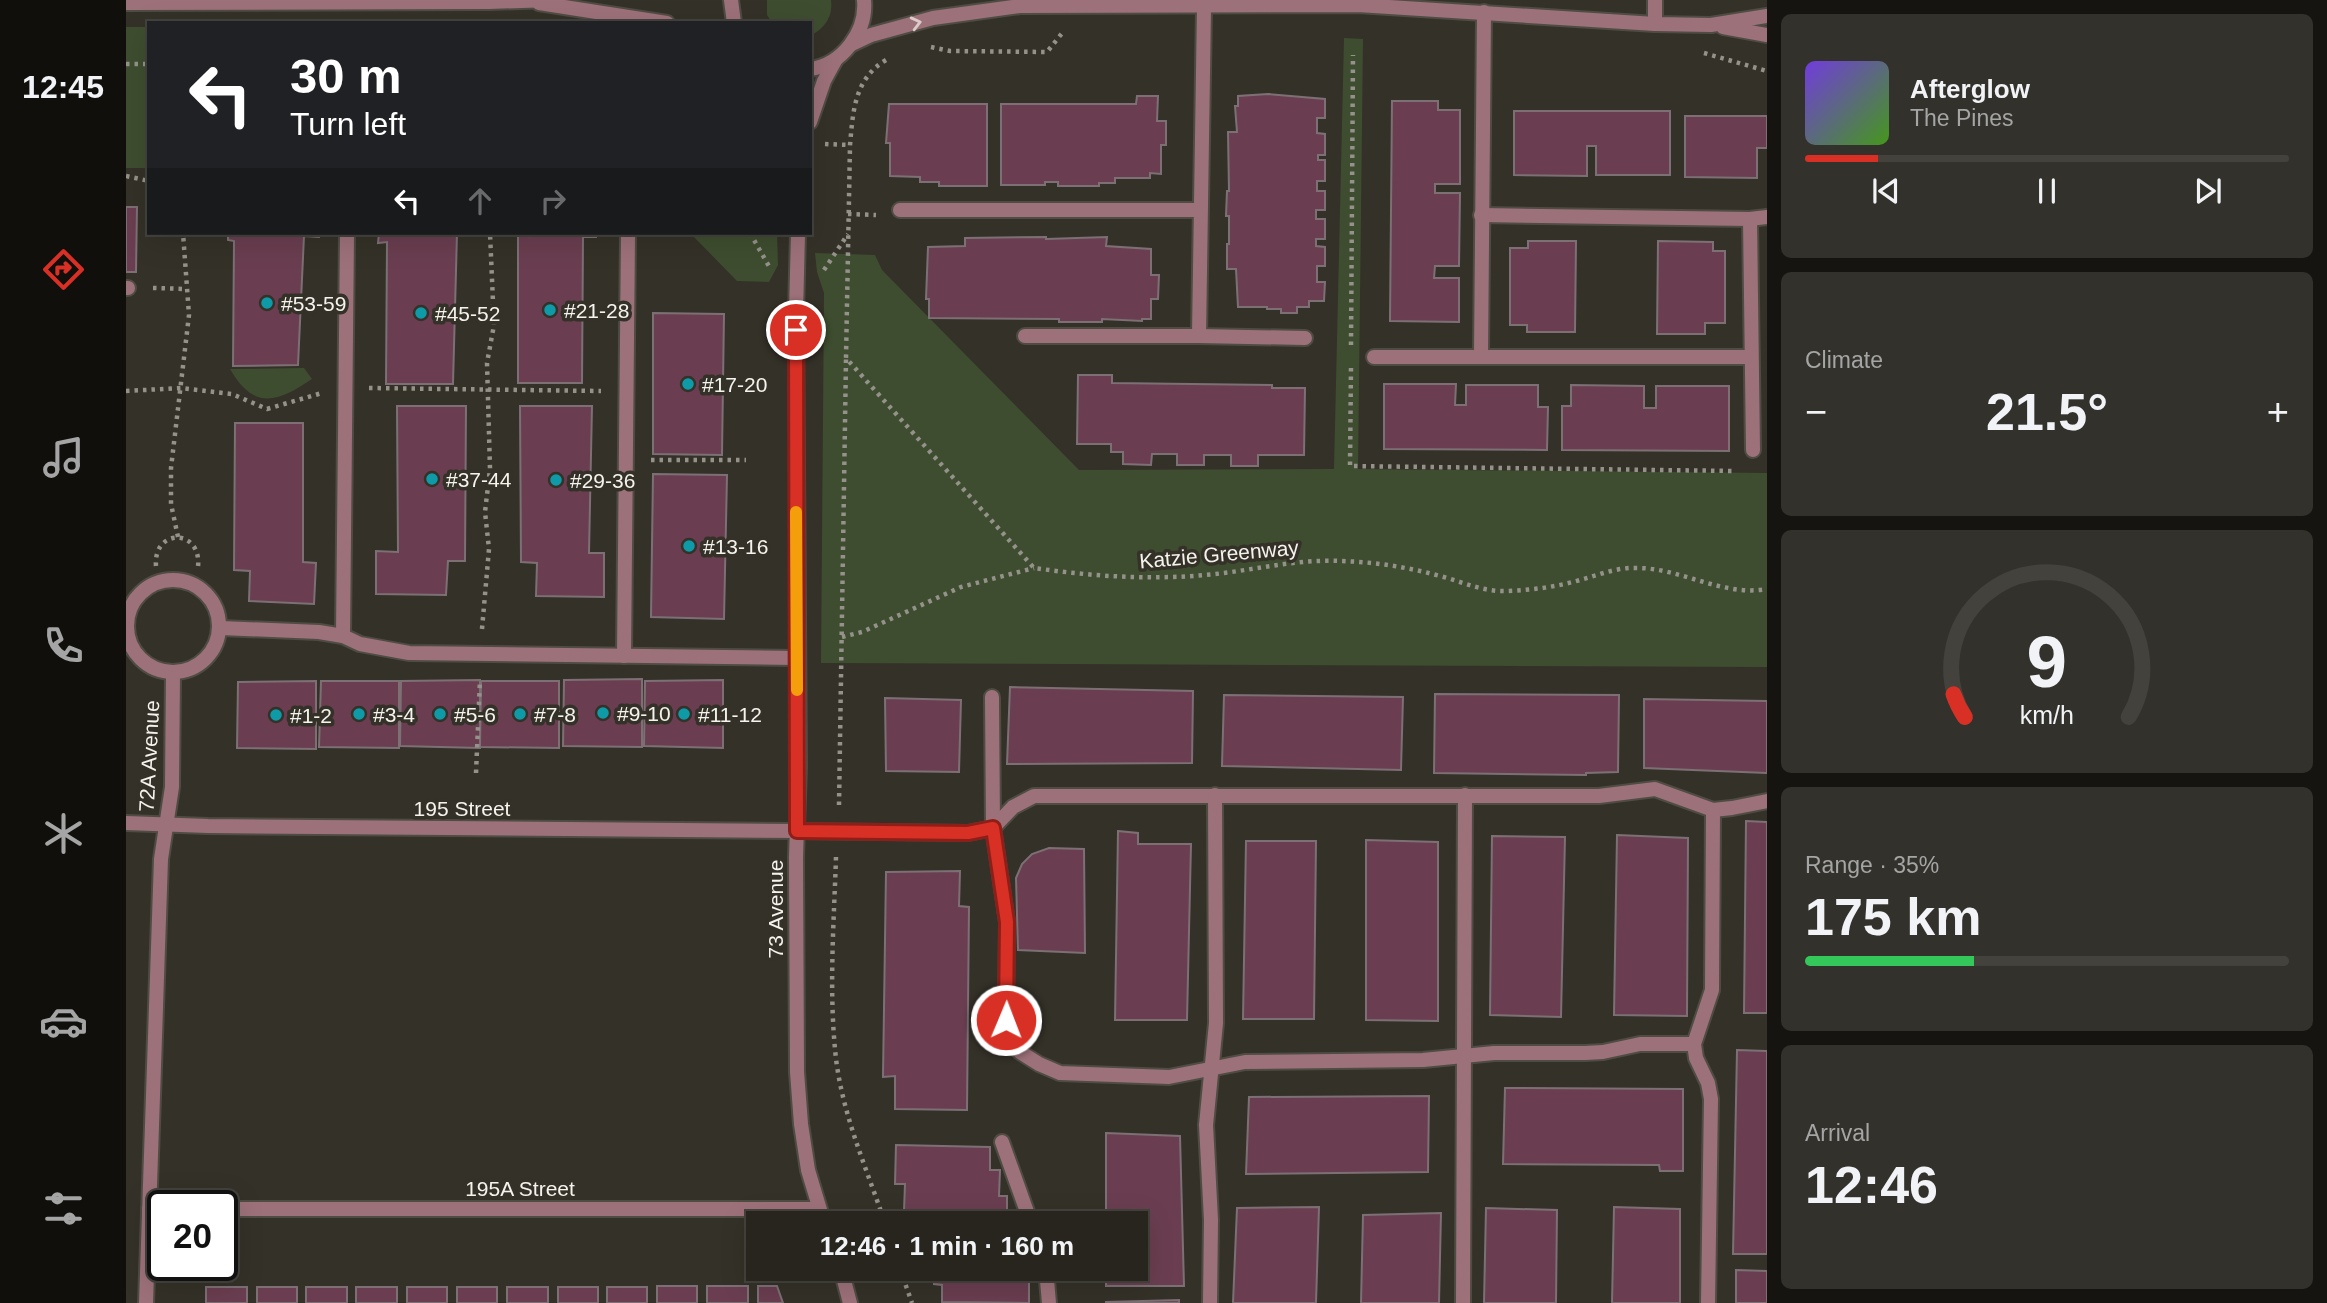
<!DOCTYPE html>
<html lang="en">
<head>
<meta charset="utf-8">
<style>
	body { margin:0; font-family:Arial,sans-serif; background:#33312b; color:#f1f3f6; height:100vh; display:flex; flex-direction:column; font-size:26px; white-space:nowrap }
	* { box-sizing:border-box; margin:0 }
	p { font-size:23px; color:#a4a5a4 }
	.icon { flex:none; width:38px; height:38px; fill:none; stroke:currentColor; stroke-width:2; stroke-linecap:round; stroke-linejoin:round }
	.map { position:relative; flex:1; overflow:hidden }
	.panel { display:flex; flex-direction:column; gap:14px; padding:14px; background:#151410; width:560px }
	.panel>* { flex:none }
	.banner { position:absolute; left:21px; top:21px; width:665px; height:214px; border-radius:0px; box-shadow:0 7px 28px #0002,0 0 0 2px #43423c; background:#202124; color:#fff; overflow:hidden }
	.speed { position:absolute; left:21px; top:1190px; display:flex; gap:14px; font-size:35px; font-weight:700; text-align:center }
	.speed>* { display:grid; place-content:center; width:91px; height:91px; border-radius:50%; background:#27251e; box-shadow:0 7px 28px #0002,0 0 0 2px #43423c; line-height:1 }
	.speed .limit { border:4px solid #111; border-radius:10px; background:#fff; color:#111 }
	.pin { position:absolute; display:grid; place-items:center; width:60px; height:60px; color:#fff; margin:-30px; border:4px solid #fff; border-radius:50%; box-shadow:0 2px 7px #0007 }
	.me { position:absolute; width:77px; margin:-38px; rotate:1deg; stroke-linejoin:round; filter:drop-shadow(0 0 5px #0008) }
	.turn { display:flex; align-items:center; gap:24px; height:147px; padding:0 28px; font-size:32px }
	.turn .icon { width:91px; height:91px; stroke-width:2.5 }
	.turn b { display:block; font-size:49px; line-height:60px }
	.lanes { display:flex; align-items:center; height:66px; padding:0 28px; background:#0003; justify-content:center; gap:35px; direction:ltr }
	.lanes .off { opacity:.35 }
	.big { font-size:52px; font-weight:600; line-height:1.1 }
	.panel .card { flex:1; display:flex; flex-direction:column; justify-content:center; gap:10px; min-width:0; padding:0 24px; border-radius:10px; background:#33312b }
	.panel .dial { align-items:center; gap:0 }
	.dial svg { height:182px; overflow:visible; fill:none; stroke:#43423c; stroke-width:7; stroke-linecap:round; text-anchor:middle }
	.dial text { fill:#f1f3f6; stroke:none }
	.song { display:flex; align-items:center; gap:21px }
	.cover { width:84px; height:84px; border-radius:10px; background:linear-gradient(135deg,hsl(260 70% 55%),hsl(100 70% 35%)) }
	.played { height:7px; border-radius:4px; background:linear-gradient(90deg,#d93025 15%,#43423c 15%) }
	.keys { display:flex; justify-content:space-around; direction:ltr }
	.heat { display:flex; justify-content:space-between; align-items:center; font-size:38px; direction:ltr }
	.charge { height:10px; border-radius:5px; background:linear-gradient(90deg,#34c759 35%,#43423c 0) }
	.trip { position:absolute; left:620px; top:1211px; width:402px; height:70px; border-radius:0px; background:#27251e; box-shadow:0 7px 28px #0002,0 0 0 2px #43423c; font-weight:600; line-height:70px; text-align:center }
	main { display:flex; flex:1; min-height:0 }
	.tabs { display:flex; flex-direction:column; width:126px; justify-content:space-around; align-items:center; background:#100f0c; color:#a4a5a4 }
	.tabs .icon { width:49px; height:49px }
	.tabs .current { color:#d93025 }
	.tabs b { font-size:32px; color:#f1f3f6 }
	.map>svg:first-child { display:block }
	.green { fill:#3e4d2f }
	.building { fill:#6a3e50; stroke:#7c7075; stroke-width:2 }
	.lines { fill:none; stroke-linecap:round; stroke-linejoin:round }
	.service-casing { stroke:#4f4c44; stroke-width:18 }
	.minor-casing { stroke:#4f4c44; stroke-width:18 }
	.path { stroke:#94928a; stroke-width:4.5; stroke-dasharray:3.5 5; stroke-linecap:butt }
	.service { stroke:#9d717a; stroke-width:14 }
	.minor { stroke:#9d717a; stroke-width:14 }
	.oneway { stroke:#dbccca }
	.route-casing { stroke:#8d1f18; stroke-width:18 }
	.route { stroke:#d93025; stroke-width:12 }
	.slow { stroke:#f59e0b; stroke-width:12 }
	.culture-dot { fill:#0f9aa8; stroke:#343128; stroke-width:2.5 }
	.labels { text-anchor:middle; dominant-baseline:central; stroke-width:7; stroke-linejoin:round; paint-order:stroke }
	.poi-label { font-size:21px; fill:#f5f3ed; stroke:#343128; text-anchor:start }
	.street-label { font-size:21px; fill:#f5f3ed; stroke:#343128 }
</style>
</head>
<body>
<main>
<nav class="tabs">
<b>12:45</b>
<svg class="icon current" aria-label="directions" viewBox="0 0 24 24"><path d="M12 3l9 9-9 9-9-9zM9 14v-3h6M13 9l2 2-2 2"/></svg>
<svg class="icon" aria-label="music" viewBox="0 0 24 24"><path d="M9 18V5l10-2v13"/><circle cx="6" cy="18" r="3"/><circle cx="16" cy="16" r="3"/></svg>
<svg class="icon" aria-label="phone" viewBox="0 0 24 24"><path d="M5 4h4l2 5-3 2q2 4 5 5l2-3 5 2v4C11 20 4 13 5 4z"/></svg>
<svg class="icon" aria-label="climate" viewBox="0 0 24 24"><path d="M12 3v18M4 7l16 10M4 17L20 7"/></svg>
<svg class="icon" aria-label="car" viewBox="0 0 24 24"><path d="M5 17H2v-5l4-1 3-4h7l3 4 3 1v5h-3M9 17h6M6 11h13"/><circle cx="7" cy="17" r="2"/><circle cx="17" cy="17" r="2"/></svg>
<svg class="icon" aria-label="filters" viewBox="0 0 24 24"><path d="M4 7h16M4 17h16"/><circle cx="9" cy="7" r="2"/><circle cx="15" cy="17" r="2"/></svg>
</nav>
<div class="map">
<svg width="1641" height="1303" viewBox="0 0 1641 1303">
	<rect width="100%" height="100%" fill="#343128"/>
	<g class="green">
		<path d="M641,0h64c2,17 -6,28 -21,36v-13h-38l-5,-8z"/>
		<rect x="0" y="27" width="23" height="141"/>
		<path d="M1218,38l19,1 -5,430 409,4v194l-946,-4 3,-370 -7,-21 -2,-19 60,2 7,15 197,200 255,-1z"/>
		<path d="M564,233h87l1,32 -9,17 -32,-1z"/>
		<path d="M178,368l8,11c-34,23 -58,32 -82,-10z"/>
	</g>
	<g class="building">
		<path d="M1142,94l57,5v19h-8v15l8,1v21h-7v5h7v21h-8v10h8v19h-9v9h9v20h-9v7l9,1v19h-8v16h8l-1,19h-15v6h-12v6h-16v-4h-14v-2h-29l-2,-38h-9v-25h2v-28h-3l1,-25h2l-1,-59h9l-2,-26h3v-10z"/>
		<path d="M1011,96h21l-1,25h9v24h-5v29l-11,-1v5h-35v5h-16v3h-41v-4h-13v3h-44v-81h135z"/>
		<path d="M1266,101h46v9h22v74h-25v9h25l-1,73h-24l-1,12h25v44l-69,-1z"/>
		<path d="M763,104h98v82h-48v-4h-19v-5l-30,-1v-33h-4z"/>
		<path d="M1388,111h156v64h-74v-29h-9v30l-73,-1z"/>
		<path d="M1559,116h82v32h-10v30l-72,-1z"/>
		<path d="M0,207h11l-1,65h-10z"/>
		<path d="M102,233h92l-1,4 -15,-1 -6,129 -65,1 1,-125 -6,-1z"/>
		<path d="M253,233h78l-4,151h-67l1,-142 -9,1z"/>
		<path d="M403,233h67v4h-13l-1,146h-64v-149l11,2z"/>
		<path d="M920,237v2l61,-2 -1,9 45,3v26h8l-1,24h-7v20h-9v2l-40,-2v3h-43v-3l-130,-1v-19h-3l2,-52 37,-1v-8z"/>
		<path d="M1402,241h48l-1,91h-48v-7h-17v-77h18z"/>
		<path d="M1532,241l55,1v9h12v72h-20v11h-48z"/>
		<path d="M527,313l71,1 -2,141 -69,-1z"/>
		<path d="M952,375h34v8l160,2v3h33l-1,67h-46v11h-27v-11h-27v10h-27v-11h-25l-1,11 -28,-1v-12h-12v-8h-34z"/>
		<path d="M1258,384h72l-1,21h11v-20h72v22h10l-1,43 -163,-1z"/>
		<path d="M1445,385l73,1v22h12v-22h73v65l-167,-1v-44h9z"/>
		<path d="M271,406h69l-1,155h-17l-2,34 -70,-1v-43l22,1z"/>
		<path d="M394,406h72l-3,147h15v44l-68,-1 1,-33 -16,-1z"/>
		<path d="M109,423h68v139l13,1 -2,41 -65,-3 1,-30 -16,-1z"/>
		<path d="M527,474l74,1 -3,144 -73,-2z"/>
		<path d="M516,679v68l-79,-1 1,-66z"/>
		<path d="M354,680v68l-80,-2 1,-65z"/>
		<path d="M597,680v68l-79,-2 1,-65z"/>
		<path d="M190,681v68l-79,-1 1,-66z"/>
		<path d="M195,681h78v67l-80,-1z"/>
		<path d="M355,681h78v67l-79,-1z"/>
		<path d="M884,687l183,4 -1,72 -185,1z"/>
		<path d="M1309,694l184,1 -1,77 -32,1v2l-152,-2z"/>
		<path d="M1098,695l179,2 -2,73 -179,-4z"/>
		<path d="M759,698l76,2 -2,72 -73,-1z"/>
		<path d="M1518,699l123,2v72l-123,-5z"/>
		<path d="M1620,821l21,1v191h-23z"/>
		<path d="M992,831l20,2v11h53l-4,176h-72z"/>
		<path d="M1491,835l71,3 -1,178 -73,-1z"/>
		<path d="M1366,836l73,1 -4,180 -71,-2z"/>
		<path d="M1240,840l72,2v179l-72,-1z"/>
		<path d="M1120,841h70l-2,178h-71z"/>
		<path d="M923,848l35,1 1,104 -67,-3 -2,-72 6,-14 10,-10z"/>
		<path d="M834,871l-1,35 10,1 -2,203 -72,-1v-33l-12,1 3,-205z"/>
		<path d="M1611,1050l30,1v203h-34z"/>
		<path d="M1379,1088l178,1v82h-23l-1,-6 -156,-1z"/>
		<path d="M1303,1096l-1,76 -182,2 3,-77z"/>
		<path d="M980,1133l74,3 4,150h-78v-17h30v-46h-30z"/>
		<path d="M770,1145l94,2v23h10l-1,26h8v26l8,1h-100v-12h-11l1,-27h-10z"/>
		<path d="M1193,1207l-3,96h-83l4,-95z"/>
		<path d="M1488,1207l66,2v94h-68z"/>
		<path d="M1360,1208l71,2 -1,93h-72z"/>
		<path d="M1315,1213l-2,90h-78l2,-88z"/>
		<path d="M808,1269h89v6h6v28l-87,-1v-17l-8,-1z"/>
		<path d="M1610,1270l31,1v32h-31z"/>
		<rect x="531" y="1286" width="40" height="17"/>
		<rect x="581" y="1286" width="41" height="17"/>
		<path d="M632,1286h19l6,17h-25z"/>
		<rect x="80" y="1287" width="41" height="16"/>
		<rect x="131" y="1287" width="40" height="16"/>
		<rect x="180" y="1287" width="41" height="16"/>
		<rect x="230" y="1287" width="41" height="16"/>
		<rect x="281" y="1287" width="40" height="16"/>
		<rect x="331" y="1287" width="40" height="16"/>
		<rect x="381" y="1287" width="41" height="16"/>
		<rect x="432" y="1287" width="40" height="16"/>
		<rect x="481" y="1287" width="40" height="16"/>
		<path d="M1053,1300v3h-73v-1z"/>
	</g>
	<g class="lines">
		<g class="service-casing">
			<g id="service">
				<path d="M1529,0v24"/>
				<path d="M774,210h300"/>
				<path d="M1355,215l269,4 17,-2"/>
				<path d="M1624,219l3,231"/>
				<path d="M0,288h2"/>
				<path d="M899,336h174l5,-329"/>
				<path d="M1073,336l106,2"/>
				<path d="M1248,357h377"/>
				<path d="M1355,357l3,-345"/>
				<path d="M0,627h1"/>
				<path d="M95,628l98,4 24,4 17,8 49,9 387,5"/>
				<path d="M217,636l4,-403"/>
				<path d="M498,656l4,-423"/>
				<path d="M866,697l1,131 14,94 -1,98 4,19 10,13 19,12 21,9 109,4 76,-15 178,-2 71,-7h91l18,-1 37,-8h54"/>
				<path d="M671,831l171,2 25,-5 20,-21 21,-11h565l56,-7 58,21 19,-2 35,-7"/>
				<path d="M876,1142l29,81"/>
				<path d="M920,1269l3,34"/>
				<path d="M1084,1303l1,-83 -5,-95 10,-102 -1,-228"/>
				<path d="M1337,1303l2,-508"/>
				<path d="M1582,1303l3,-204 -3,-16 -12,-25 -2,-14 18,-54 1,-180"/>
			</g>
		</g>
		<g class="minor-casing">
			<g id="minor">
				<path d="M605,0l3,23"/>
				<path d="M0,3l363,-1 61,-2"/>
				<path d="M413,3l128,20"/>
				<path d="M1597,27l44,8"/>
				<path d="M726,44l19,-9 62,-17 87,-12 338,-1 297,19 56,1 56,-9"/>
				<path d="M684,69c32,-4 57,-37 54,-69"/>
				<path d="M684,122l14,-41 12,-22"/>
				<path d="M672,233l-2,80 3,453 -3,91 1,215 4,52 7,46 16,53"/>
				<circle cx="47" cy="626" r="46"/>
				<path d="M0,823l82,3 589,5"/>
				<path d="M23,1209h14"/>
				<path d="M96,1209h596"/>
				<path d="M715,1269l9,34"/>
				<path d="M20,1303l15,-444 11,-72 1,-114"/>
			</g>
		</g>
		<g class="path">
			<path d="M805,47l19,4 97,1 16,-20"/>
			<path d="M1578,53l63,18"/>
			<path d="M760,60c-32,19 -33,52 -36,85l-4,213 188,210c63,9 126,13 190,5 39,-5 77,-14 117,-12 34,1 66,6 99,15 23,6 43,16 67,15 25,-1 49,-4 73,-11 19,-5 37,-13 57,-12 44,0 86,29 130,21"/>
			<path d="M0,64h23"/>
			<path d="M699,144l25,1"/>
			<path d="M0,176l23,5"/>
			<path d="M722,214l28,1"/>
			<path d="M624,233l20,35"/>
			<path d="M698,270l24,-36"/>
			<path d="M27,288l33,1"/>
			<path d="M1225,345l2,-290"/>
			<path d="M1225,368l-1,98 386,5"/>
			<path d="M243,388l232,3"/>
			<path d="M0,391l55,-3 51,6 35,15 55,-16"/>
			<path d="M525,460h95"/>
			<path d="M52,537l-7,-33v-36l18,-153 -6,-82"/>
			<path d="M30,566c-3,-38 46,-38 42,1"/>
			<path d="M356,629l7,-80 -4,-37 5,-43 -3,-106 7,-38 -4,-92"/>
			<path d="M716,637l20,-5 99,-45 73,-19"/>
			<path d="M350,773l4,-93"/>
			<path d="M713,805l7,-446"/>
			<path d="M710,857c-2,64 -7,128 -1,192 5,60 31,118 50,174"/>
			<path d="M774,1269l12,34"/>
		</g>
		<use href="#service" class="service"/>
		<use href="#minor" class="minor"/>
	</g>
	<defs><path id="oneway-chevron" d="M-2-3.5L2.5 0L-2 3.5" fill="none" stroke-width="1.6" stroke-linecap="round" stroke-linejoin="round" transform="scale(1.75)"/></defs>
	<use class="oneway" href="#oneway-chevron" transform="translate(790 23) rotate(-14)"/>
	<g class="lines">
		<g class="route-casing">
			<path id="route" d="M670,330l1,501 171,2 25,-5 14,94 -1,98"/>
		</g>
		<use href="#route" class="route"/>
		<path class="slow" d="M670,512l1,178"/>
	</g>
	<g class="culture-dot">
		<circle cx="141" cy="303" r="7"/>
		<circle cx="424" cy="310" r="7"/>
		<circle cx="295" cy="313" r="7"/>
		<circle cx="562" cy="384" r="7"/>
		<circle cx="306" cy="479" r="7"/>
		<circle cx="430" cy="480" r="7"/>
		<circle cx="563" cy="546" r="7"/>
		<circle cx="477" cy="713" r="7"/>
		<circle cx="233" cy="714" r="7"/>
		<circle cx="314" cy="714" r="7"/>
		<circle cx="394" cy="714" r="7"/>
		<circle cx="558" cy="714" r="7"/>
		<circle cx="150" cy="715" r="7"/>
	</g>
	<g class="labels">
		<g class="poi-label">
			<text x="155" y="303">#53-59</text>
			<text x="438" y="310">#21-28</text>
			<text x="309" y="313">#45-52</text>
			<text x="576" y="384">#17-20</text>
			<text x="320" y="479">#37-44</text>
			<text x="444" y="480">#29-36</text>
			<text x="577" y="546">#13-16</text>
			<text x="491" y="713">#9-10</text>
			<text x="247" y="714">#3-4</text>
			<text x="328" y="714">#5-6</text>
			<text x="408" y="714">#7-8</text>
			<text x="572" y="714">#11-12</text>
			<text x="164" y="715">#1-2</text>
		</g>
		<g class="street-label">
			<text transform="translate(1093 554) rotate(-5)">Katzie Greenway</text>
			<text transform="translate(23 756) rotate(-87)">72A Avenue</text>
			<text x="336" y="808">195 Street</text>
			<text transform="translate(649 909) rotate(-90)">73 Avenue</text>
			<text x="394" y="1188">195A Street</text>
		</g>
	</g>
</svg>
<div class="speed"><div class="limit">20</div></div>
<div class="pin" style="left:670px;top:330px;background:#d93025"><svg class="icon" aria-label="arrive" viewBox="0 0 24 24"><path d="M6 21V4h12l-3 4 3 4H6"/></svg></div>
<svg class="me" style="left:880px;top:1020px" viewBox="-20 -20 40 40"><circle r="17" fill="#d93025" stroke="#fff" stroke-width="3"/><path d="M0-11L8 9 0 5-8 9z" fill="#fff"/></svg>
<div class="trip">12:46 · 1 min · 160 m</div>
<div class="banner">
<div class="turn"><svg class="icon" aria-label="left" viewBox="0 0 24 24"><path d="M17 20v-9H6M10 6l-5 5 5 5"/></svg><div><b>30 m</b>Turn left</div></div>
<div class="lanes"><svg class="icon" aria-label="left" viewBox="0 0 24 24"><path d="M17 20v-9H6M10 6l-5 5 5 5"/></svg><svg class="icon off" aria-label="ahead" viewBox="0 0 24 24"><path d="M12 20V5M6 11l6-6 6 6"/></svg><svg class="icon off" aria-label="right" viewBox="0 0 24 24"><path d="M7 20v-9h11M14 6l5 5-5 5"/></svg></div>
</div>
</div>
<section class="panel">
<div class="card">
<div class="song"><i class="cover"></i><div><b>Afterglow</b><p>The Pines</p></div></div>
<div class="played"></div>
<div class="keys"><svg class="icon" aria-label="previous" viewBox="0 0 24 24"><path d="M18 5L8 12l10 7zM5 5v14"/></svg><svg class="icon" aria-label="pause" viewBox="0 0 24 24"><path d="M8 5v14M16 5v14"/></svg><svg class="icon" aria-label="next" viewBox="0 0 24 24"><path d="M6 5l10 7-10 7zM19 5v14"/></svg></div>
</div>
<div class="card"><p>Climate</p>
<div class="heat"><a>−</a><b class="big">21.5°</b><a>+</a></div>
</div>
<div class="card dial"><svg viewBox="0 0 100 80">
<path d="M14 69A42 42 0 1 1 86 69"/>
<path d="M14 69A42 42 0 0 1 9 59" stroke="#d93025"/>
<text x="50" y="56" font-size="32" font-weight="700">9</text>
<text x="50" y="72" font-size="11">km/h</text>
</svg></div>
<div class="card"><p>Range · 35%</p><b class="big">175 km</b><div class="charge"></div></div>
<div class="card"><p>Arrival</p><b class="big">12:46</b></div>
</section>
</main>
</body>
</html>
